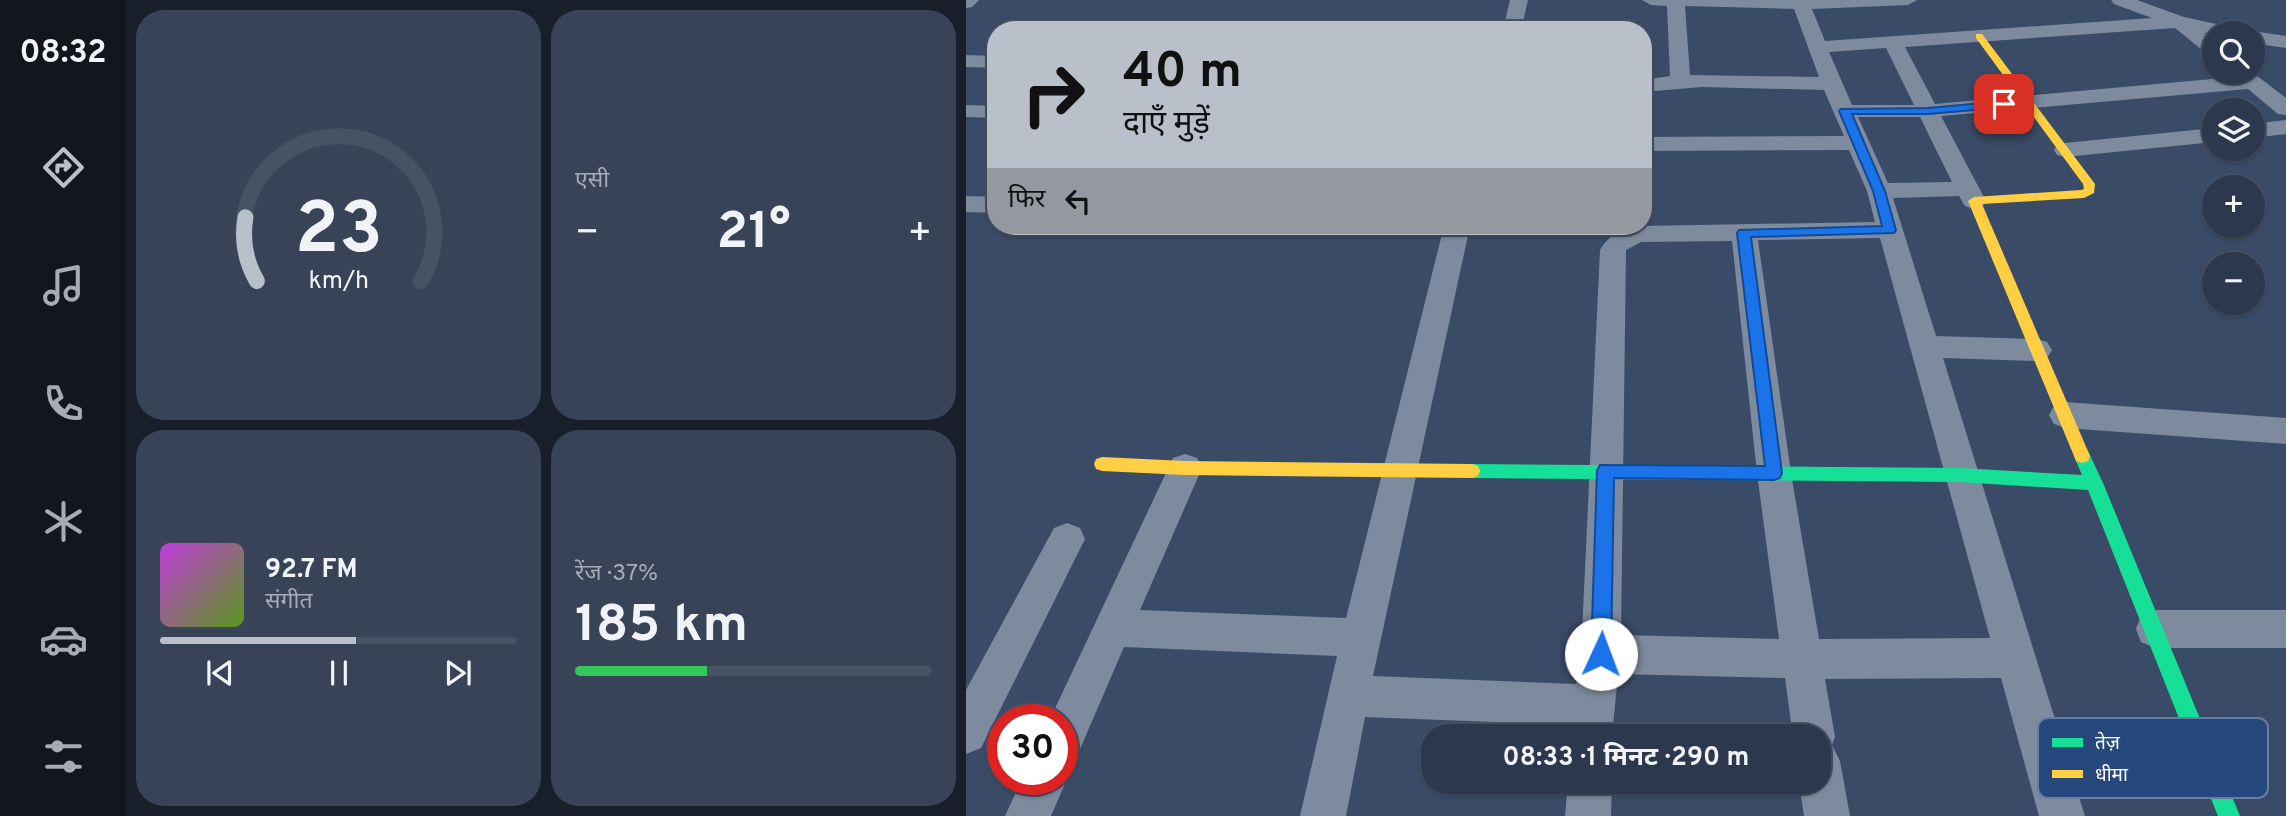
<!DOCTYPE html>
<html lang="hi">
<head>
<meta charset="utf-8">
<style>
	body { margin:0; font-family:Overpass,"Noto Sans Devanagari",sans-serif; background:#384357; color:#f1f3f6; height:100vh; display:flex; flex-direction:column; font-size:26px; white-space:nowrap }
	* { box-sizing:border-box; margin:0 }
	p { font-size:23px; color:#a6acb6 }
	.icon { flex:none; width:38px; height:38px; fill:none; stroke:currentColor; stroke-width:2; stroke-linecap:round; stroke-linejoin:round }
	.map { position:relative; flex:1; overflow:hidden }
	.sheet { display:flex; flex-direction:column; gap:10px; padding:10px; background:#181f2a; width:840px }
	.sheet>* { flex:none }
	.banner { position:absolute; left:21px; top:21px; width:665px; height:214px; border-radius:28px; box-shadow:0 2px 5px #0004,0 0 0 2px #485265; background:#bac0ca; color:#111; overflow:hidden }
	.controls { position:absolute; left:1236px; top:21px; display:grid; gap:14px }
	.controls a { display:grid; place-items:center; width:63px; height:63px; border-radius:50%; background:#2c384d; box-shadow:0 2px 5px #0004,0 0 0 2px #485265; font-size:35px }
	.speed { position:absolute; left:21px; top:704px; display:flex; gap:14px; font-size:35px; font-weight:700; text-align:center }
	.speed>* { display:grid; place-content:center; width:91px; height:91px; border-radius:50%; background:#2c384d; box-shadow:0 2px 5px #0004,0 0 0 2px #485265; line-height:1 }
	.speed .limit { border:10px solid #d22; background:#fff; color:#111 }
	.pin { position:absolute; display:grid; place-items:center; width:60px; height:60px; color:#fff; margin:-30px; border-radius:14px; box-shadow:0 4px 10px #0006 }
	.me { position:absolute; width:77px; margin:-38px; rotate:2deg; stroke-linejoin:round; filter:drop-shadow(0 0 5px #0008) }
	.turn { display:flex; align-items:center; gap:24px; height:147px; padding:0 21px; font-size:32px }
	.turn .icon { width:91px; height:91px; stroke-width:2.5 }
	.turn b { display:block; font-size:49px; line-height:60px }
	.then { display:flex; align-items:center; height:66px; padding:0 21px; background:#0003; gap:14px; font-size:26px }
	.big { font-size:52px; font-weight:700; line-height:1.1 }
	.sheet .widget { flex:1; display:flex; flex-direction:column; justify-content:center; gap:10px; min-width:0; padding:0 24px; border-radius:28px; background:#384357 }
	.sheet .dial { align-items:center; gap:0 }
	.dial svg { height:182px; overflow:visible; fill:none; stroke:#485265; stroke-width:7; stroke-linecap:round; text-anchor:middle }
	.dial text { fill:#f1f3f6; stroke:none }
	.song { display:flex; align-items:center; gap:21px }
	.cover { width:84px; height:84px; border-radius:10px; background:linear-gradient(135deg,hsl(290 70% 55%),hsl(90 70% 35%)) }
	.played { height:7px; border-radius:4px; background:linear-gradient(90deg,#bac0ca 55%,#485265 55%) }
	.keys { display:flex; justify-content:space-around; direction:ltr }
	.heat { display:flex; justify-content:space-between; align-items:center; font-size:38px; direction:ltr }
	.charge { height:10px; border-radius:5px; background:linear-gradient(90deg,#34c759 37%,#485265 0) }
	.sheet .tiles { flex:1; display:grid; gap:10px; grid-template-columns:repeat(2,1fr) }
	.trip { position:absolute; left:455px; top:724px; width:410px; height:70px; border-radius:28px; background:#2c384d; box-shadow:0 2px 5px #0004,0 0 0 2px #485265; font-weight:700; line-height:70px; text-align:center }
	main { display:flex; flex:1; min-height:0 }
	.tab-bar { display:flex; flex-direction:column; width:126px; justify-content:space-around; align-items:center; background:#12161f; color:#a6acb6 }
	.tab-bar .icon { width:49px; height:49px }
	.tab-bar .current { color:#bac0ca }
	.tab-bar b { font-size:32px; color:#f1f3f6 }
	.map>svg:first-child { display:block }
	.lines { fill:none; stroke-linecap:round; stroke-linejoin:round }
	.street { fill:#7e8b9e; fill-rule:evenodd }
	.fast { fill:#16e098; fill-rule:evenodd }
	.slow { fill:#ffcf43; fill-rule:evenodd }
	.route { fill:#1a73e8; stroke:#114b97; stroke-width:2 }
	.key { fill:#26477b; stroke:#677ea3; stroke-width:2 }
	.key-label { font-size:19px; fill:#fff }
</style>
</head>
<body>
<main>
<nav class="tab-bar">
<b>08:32</b>
<svg class="icon current" aria-label="directions" viewBox="0 0 24 24"><path d="M12 3l9 9-9 9-9-9zM9 14v-3h6M13 9l2 2-2 2"/></svg>
<svg class="icon" aria-label="music" viewBox="0 0 24 24"><path d="M9 18V5l10-2v13"/><circle cx="6" cy="18" r="3"/><circle cx="16" cy="16" r="3"/></svg>
<svg class="icon" aria-label="phone" viewBox="0 0 24 24"><path d="M5 4h4l2 5-3 2q2 4 5 5l2-3 5 2v4C11 20 4 13 5 4z"/></svg>
<svg class="icon" aria-label="climate" viewBox="0 0 24 24"><path d="M12 3v18M4 7l16 10M4 17L20 7"/></svg>
<svg class="icon" aria-label="car" viewBox="0 0 24 24"><path d="M5 17H2v-5l4-1 3-4h7l3 4 3 1v5h-3M9 17h6M6 11h13"/><circle cx="7" cy="17" r="2"/><circle cx="17" cy="17" r="2"/></svg>
<svg class="icon" aria-label="filters" viewBox="0 0 24 24"><path d="M4 7h16M4 17h16"/><circle cx="9" cy="7" r="2"/><circle cx="15" cy="17" r="2"/></svg>
</nav>
<section class="sheet">
<div class="tiles">
<div class="widget dial"><svg viewBox="0 0 100 80">
<path d="M14 69A42 42 0 1 1 86 69"/>
<path d="M14 69A42 42 0 0 1 9 41" stroke="#bac0ca"/>
<text x="50" y="56" font-size="32" font-weight="700">23</text>
<text x="50" y="72" font-size="11">km/h</text>
</svg></div>
<div class="widget"><p>एसी</p>
<div class="heat"><a>−</a><b class="big">21°</b><a>+</a></div>
</div>
<div class="widget">
<div class="song"><i class="cover"></i><div><b>92.7 FM</b><p>संगीत</p></div></div>
<div class="played"></div>
<div class="keys"><svg class="icon" aria-label="previous" viewBox="0 0 24 24"><path d="M18 5L8 12l10 7zM5 5v14"/></svg><svg class="icon" aria-label="pause" viewBox="0 0 24 24"><path d="M8 5v14M16 5v14"/></svg><svg class="icon" aria-label="next" viewBox="0 0 24 24"><path d="M6 5l10 7-10 7zM19 5v14"/></svg></div>
</div>
<div class="widget"><p>रेंज · 37%</p><b class="big">185 km</b><div class="charge"></div></div>
</div>
</section>
<div class="map">
<svg width="1320" height="816" viewBox="0 0 1320 816">
	<rect width="100%" height="100%" fill="#3a4b67"/>
	<g class="lines">
		<g class="street">
			<path d="M0,0h13l-7,7 -6,1z"/>
			<path d="M544,0h18l-7,30h-18z"/>
			<path d="M676,0h275l-9,5 -96,4 13,32 327,-23 -38,-14 -3,-4h26l47,17 55,12 2,4h-37l10,7v16l-7,-2 -32,-26 -270,19 30,57 299,-27 -4,-5h22l34,26v17l-8,-1 -30,-25 -307,27 45,85 -3,5 -9,3 -9,-3 -6,-10 -66,2 43,138 101,3 10,3 5,8 -5,8 -10,3 -94,-3 142,458h-46l-38,-138 -176,1 10,58 -3,8 8,16 10,55h-46l-5,-34h19v-45h-25l-8,-59 -167,-4 -6,63h-42l1,-12 -206,-8 -19,99h-46l37,-160 -213,-9 -47,109 -15,6v-43h-12l123,-261 12,-4 12,4 5,10 -62,142 206,8 98,-392h26l-97,450 203,8 5,-30 19,-404c10,-17 22,-20 41,-24l234,-4 -8,-31 -18,-41 -206,1v-14l201,-1 -20,-46 -122,-3 -59,5v-12l27,-4 -3,-70 -16,-1zM719,6l109,3 25,68 -129,-2zM920,48l28,57h-62l-23,-53zM892,117h62l32,65 -64,1zM914,238l110,400 -171,1 -28,-166 -33,-233zM766,241l25,232 22,166 -158,-4 5,-385 15,-8z"/>
			<path d="M1286,31l34,5v12l-34,-5v-10h-7z"/>
			<path d="M0,55l30,1v12l-30,-1z"/>
			<path d="M0,105l30,1v12l-30,-1z"/>
			<path d="M1320,120v14l-34,4v-14z"/>
			<path d="M1248,128v14l-149,15 -8,-2 -3,-5 3,-5 8,-2z"/>
			<path d="M0,196l30,1v16l-30,-1z"/>
			<path d="M1099,402l221,16v26l-221,-16 -11,-4 -5,-9 5,-9z"/>
			<path d="M101,523l13,5 5,11 -104,209 -15,6v-64l88,-162z"/>
			<path d="M1189,610h131v38h-131l-14,-6 -5,-13 5,-13z"/>
			<path d="M96,768l5,11 -16,37h-46l17,-37h40z"/>
			<path d="M602,782h44l-1,34h-46z"/>
		</g>
		<path class="fast" d="M1116,449l6,2 15,32 137,333h-22l-130,-326 -128,-8 -488,-4 -6,-2 -2,-5 2,-5 6,-2 488,4 122,7 -8,-19 2,-5z"/>
		<g class="slow">
			<path d="M1010,34h6l113,150 -1,9 -10,5 -102,6 108,252 -2,5 -6,2 -6,-2 -2,-5 -106,-255 6,-4 107,-7 3,-1 -1,-5 -107,-146z"/>
			<path d="M136,457l83,4 287,3 6,2 2,5 -2,5 -6,2 -287,-3 -83,-4 -6,-2 -2,-5 2,-5z"/>
		</g>
	</g>
	<path class="route" d="M1038,101l5,3 -1,3 -80,7h-76l33,77 11,39 -2,3 -143,4 31,236 -2,5 -6,2 -160,-2 -3,176 -3,7 -7,3 -7,-3 -3,-7 6,-184 3,-5 165,1 -28,-233 2,-3 143,-4 -9,-35 -34,-80 2,-2 87,-1z"/>
	<rect x="1072" y="718" width="230" height="80" rx="10" class="key"/>
	<rect x="1086" y="738" width="31" height="9" fill="#16e098"/>
	<rect x="1086" y="770" width="31" height="8" fill="#ffcf43"/>
	<g class="key-label">
		<text x="1129" y="749">तेज़</text>
		<text x="1129" y="781">धीमा</text>
	</g>
</svg>
<div class="controls">
<a><svg class="icon" aria-label="search" viewBox="0 0 24 24"><circle cx="10" cy="10" r="6"/><path d="M15 15l6 6"/></svg></a>
<a><svg class="icon" aria-label="layers" viewBox="0 0 24 24"><path d="M12 4l9 5-9 5-9-5zM3 14l9 5 9-5"/></svg></a>
<a>+</a>
<a>−</a>
</div>
<div class="speed"><div class="limit">30</div></div>
<div class="pin" style="left:1038px;top:104px;background:#d93025"><svg class="icon" aria-label="arrive" viewBox="0 0 24 24"><path d="M6 21V4h12l-3 4 3 4H6"/></svg></div>
<svg class="me" style="left:635px;top:654px" viewBox="-20 -20 40 40"><circle r="19" fill="#fff"/><path d="M0-13L10 11 0 6-10 11z" fill="#1a73e8"/></svg>
<div class="trip">08:33 · 1 मिनट · 290 m</div>
<div class="banner">
<div class="turn"><svg class="icon" aria-label="right" viewBox="0 0 24 24"><path d="M7 20v-9h11M14 6l5 5-5 5"/></svg><div><b>40 m</b>दाएँ मुड़ें</div></div>
<div class="then">फिर<svg class="icon" aria-label="left" viewBox="0 0 24 24"><path d="M17 20v-9H6M10 6l-5 5 5 5"/></svg></div>
</div>
</div>
</main>
</body>
</html>
